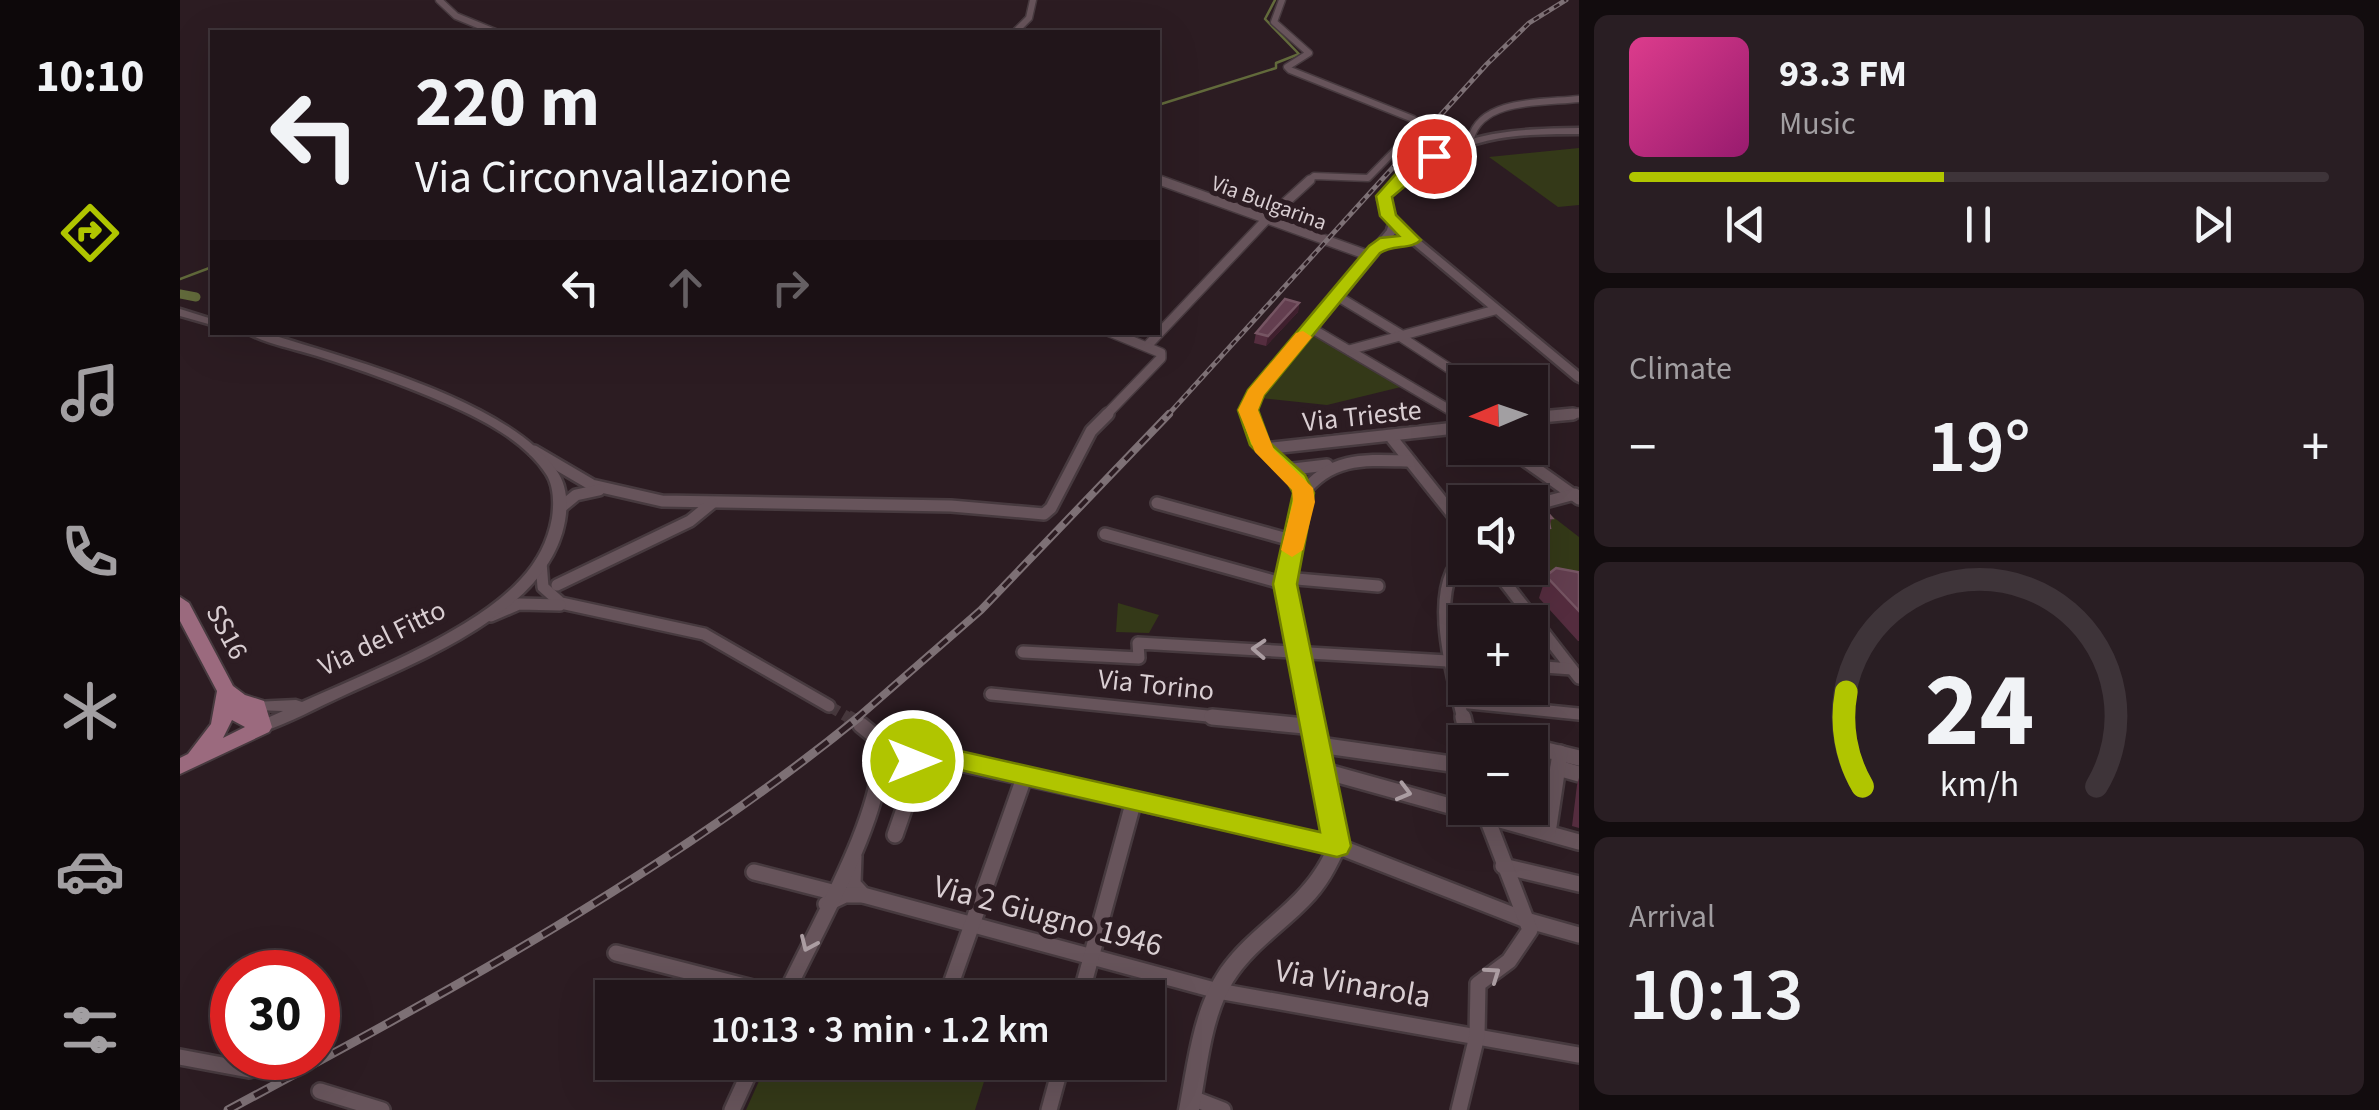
<!DOCTYPE html>
<html lang="en">
<head>
<meta charset="utf-8">
<style>
	body { margin:0; font-family:"Source Sans 3",sans-serif; background:#291e23; color:#f1f3f6; height:100vh; display:flex; flex-direction:column; font-size:38px; white-space:nowrap }
	* { box-sizing:border-box; margin:0 }
	p { font-size:32px; color:#a29fa2 }
	.icon { flex:none; width:55px; height:55px; fill:none; stroke:currentColor; stroke-width:2; stroke-linecap:round; stroke-linejoin:round }
	.map { position:relative; flex:1; overflow:hidden }
	.details { display:flex; flex-direction:column; gap:15px; padding:15px; background:#120c0e; width:800px }
	.details>* { flex:none }
	.guide { position:absolute; left:30px; top:30px; width:950px; height:305px; border-radius:0px; box-shadow:0 10px 40px #0002,0 0 0 2px #3e3439; background:#21151a; color:#f1f3f6; overflow:hidden }
	.needle { width:65px; rotate:268deg }
	.controls { position:absolute; left:1268px; top:365px; display:grid; gap:20px }
	.controls a { display:grid; place-items:center; width:100px; height:100px; border-radius:0px; background:#21151a; box-shadow:0 10px 40px #0002,0 0 0 2px #3e3439; font-size:50px }
	.speed { position:absolute; left:30px; top:950px; display:flex; gap:20px; font-size:50px; font-weight:700; text-align:center }
	.speed>* { display:grid; place-content:center; width:130px; height:130px; border-radius:50%; background:#21151a; box-shadow:0 10px 40px #0002,0 0 0 2px #3e3439; line-height:1 }
	.speed .limit { border:15px solid #d22; background:#fff; color:#111 }
	.pin { position:absolute; display:grid; place-items:center; width:85px; height:85px; color:#fff; margin:-42px; border:5px solid #fff; border-radius:50%; box-shadow:0 2px 10px #0007 }
	.me { position:absolute; width:110px; margin:-55px; rotate:90deg; stroke-linejoin:round; filter:drop-shadow(0 0 8px #0008) }
	.turn { display:flex; align-items:center; gap:35px; height:210px; padding:0 40px; font-size:45px }
	.turn .icon { width:130px; height:130px; stroke-width:2.5 }
	.turn b { display:block; font-size:70px; line-height:85px }
	.lanes { display:flex; align-items:center; height:95px; padding:0 40px; background:#0003; justify-content:center; gap:50px; direction:ltr }
	.lanes .off { opacity:.35 }
	.big { font-size:75px; font-weight:600; line-height:1.1 }
	.details .tile { flex:1; display:flex; flex-direction:column; justify-content:center; gap:15px; min-width:0; padding:0 35px; border-radius:15px; background:#291e23 }
	.details .dial { align-items:center; gap:0 }
	.dial svg { height:260px; overflow:visible; fill:none; stroke:#3e3439; stroke-width:7; stroke-linecap:round; text-anchor:middle }
	.dial text { fill:#f1f3f6; stroke:none }
	.song { display:flex; align-items:center; gap:30px }
	.cover { width:120px; height:120px; border-radius:15px; background:linear-gradient(135deg,hsl(330 70% 55%),hsl(320 70% 35%)) }
	.played { height:10px; border-radius:5px; background:linear-gradient(90deg,#b0c500 45%,#3e3439 45%) }
	.keys { display:flex; justify-content:space-around; direction:ltr }
	.heat { display:flex; justify-content:space-between; align-items:center; font-size:55px; direction:ltr }
	.trip { position:absolute; left:415px; top:980px; width:570px; height:100px; border-radius:0px; background:#21151a; box-shadow:0 10px 40px #0002,0 0 0 2px #3e3439; font-weight:600; line-height:100px; text-align:center }
	main { display:flex; flex:1; min-height:0 }
	.dock { display:flex; flex-direction:column; width:180px; justify-content:space-around; align-items:center; background:#0d080a; color:#a29fa2 }
	.dock .icon { width:70px; height:70px }
	.dock .selected { color:#b0c500 }
	.dock b { font-size:45px; color:#f1f3f6 }
	.map>svg:first-child { display:block }
	.green { fill:#343918 }
	.lines { fill:none; stroke-linecap:round; stroke-linejoin:round }
	.stream { stroke:#626a3b; stroke-width:2.5 }
	.canal { stroke:#626a3b; stroke-width:9 }
	.minor-tunnel-far1 { stroke:#46373c; stroke-width:11; stroke-dasharray:11 6; stroke-linecap:butt }
	.minor-tunnel { stroke:#46373c; stroke-width:15; stroke-dasharray:15 8; stroke-linecap:butt }
	.minor-far3-casing { stroke:#473a3f; stroke-width:9 }
	.minor-far2-casing { stroke:#473a3f; stroke-width:12 }
	.minor-far1-casing { stroke:#473a3f; stroke-width:16 }
	.minor-casing { stroke:#473a3f; stroke-width:20 }
	.tertiary-casing { stroke:#473a3f; stroke-width:5 }
	.primary-casing { stroke:#473a3f; stroke-width:4 }
	.minor-far3 { stroke:#67545b; stroke-width:6 }
	.minor-far2 { stroke:#67545b; stroke-width:9 }
	.minor-far1 { stroke:#67545b; stroke-width:11 }
	.minor { stroke:#67545b; stroke-width:15 }
	.tertiary { fill:#67545b; fill-rule:evenodd }
	.primary { fill:#9b6a7e; fill-rule:evenodd }
	.rail-far2-casing { stroke:#7d7075; stroke-width:5 }
	.rail-far1-casing { stroke:#7d7075; stroke-width:8 }
	.rail-casing { stroke:#7d7075; stroke-width:9 }
	.rail-far2 { stroke:#2c1c22; stroke-width:2.5; stroke-dasharray:6; stroke-linecap:butt }
	.rail-far1 { stroke:#2c1c22; stroke-width:4; stroke-dasharray:11; stroke-linecap:butt }
	.rail { stroke:#2c1c22; stroke-width:5; stroke-dasharray:15; stroke-linecap:butt }
	.wall { fill:#552d3f }
	.shaded-wall { fill:#3f1f2d }
	.building { fill:#633e4f; stroke:#765563; stroke-width:2.5 }
	.oneway { stroke:#ab9da2 }
	.route { fill:#b0c500; stroke:#728000; stroke-width:2.5 }
	.slow { fill:#f59e0b }
	.labels { text-anchor:middle; dominant-baseline:central; stroke-width:10; stroke-linejoin:round; paint-order:stroke }
	.far-street-label { font-size:22px; fill:#d9ced2; stroke:#2c1c22 }
	.street-label { font-size:28px; fill:#d9ced2; stroke:#2c1c22 }
	.near-street-label { font-size:32px; fill:#d9ced2; stroke:#2c1c22 }
</style>
</head>
<body>
<main>
<nav class="dock">
<b>10:10</b>
<svg class="icon selected" aria-label="directions" viewBox="0 0 24 24"><path d="M12 3l9 9-9 9-9-9zM9 14v-3h6M13 9l2 2-2 2"/></svg>
<svg class="icon" aria-label="music" viewBox="0 0 24 24"><path d="M9 18V5l10-2v13"/><circle cx="6" cy="18" r="3"/><circle cx="16" cy="16" r="3"/></svg>
<svg class="icon" aria-label="phone" viewBox="0 0 24 24"><path d="M5 4h4l2 5-3 2q2 4 5 5l2-3 5 2v4C11 20 4 13 5 4z"/></svg>
<svg class="icon" aria-label="climate" viewBox="0 0 24 24"><path d="M12 3v18M4 7l16 10M4 17L20 7"/></svg>
<svg class="icon" aria-label="car" viewBox="0 0 24 24"><path d="M5 17H2v-5l4-1 3-4h7l3 4 3 1v5h-3M9 17h6M6 11h13"/><circle cx="7" cy="17" r="2"/><circle cx="17" cy="17" r="2"/></svg>
<svg class="icon" aria-label="filters" viewBox="0 0 24 24"><path d="M4 7h16M4 17h16"/><circle cx="9" cy="7" r="2"/><circle cx="15" cy="17" r="2"/></svg>
</nav>
<div class="map">
<svg width="1399" height="1110" viewBox="0 0 1399 1110">
	<rect width="100%" height="100%" fill="#2c1c22"/>
	<g class="green">
		<path d="M1252,129l30,10 -73,40z"/>
		<path d="M1399,148v57l-21,2 -69,-50z"/>
		<path d="M1132,335l89,52 -74,18 -67,-7z"/>
		<path d="M1359,506l40,31v39l-69,6 -11,-14h31v-61z"/>
		<path d="M938,603l41,12 -10,18 -33,-1z"/>
		<path d="M784,1062l24,7 -13,41h-229l21,-47z"/>
	</g>
	<g class="lines">
		<g class="stream">
			<path d="M978,105l118,-37v-5l23,-9 -34,-35 10,-19"/>
			<path d="M0,279l32,-12"/>
		</g>
		<path class="canal" d="M0,294l16,3"/>
		<path class="minor-tunnel-far1" d="M649,706l22,13"/>
		<path class="minor-tunnel" d="M667,717l14,8"/>
		<g class="minor-far3-casing">
			<g id="minor-far3">
				<path d="M259,0l17,16 39,16"/>
				<path d="M1102,0l-8,22 35,31 -22,14 3,3 123,49 6,7 -51,52 -54,-2 -7,6"/>
				<path d="M835,32l14,-14 4,-18"/>
				<path d="M1291,138c11,-40 73,-35 108,-39"/>
				<path d="M978,179l8,3"/>
			</g>
		</g>
		<g class="minor-far2-casing">
			<g id="minor-far2">
				<path d="M979,180l211,76"/>
				<path d="M1157,296l63,38"/>
				<path d="M1131,328l149,88"/>
				<path d="M1218,335l72,47"/>
				<path d="M968,345l118,-125 44,-40"/>
				<path d="M1169,350l146,-40"/>
				<path d="M925,416l56,-58v-5l-51,-21"/>
				<path d="M1369,416l30,-3"/>
			</g>
		</g>
		<g class="minor-far1-casing">
			<g id="minor-far1">
				<path d="M1276,414l9,5"/>
				<path d="M1350,418l43,-4"/>
				<path d="M1211,437l74,93"/>
				<path d="M1327,448l72,51"/>
				<path d="M1083,449l202,-22"/>
				<path d="M354,451l58,34 70,16 289,5 93,8 7,-6 40,-77 17,-17"/>
				<path d="M1105,470l42,-5"/>
				<path d="M1123,493c29,-37 64,-33 107,-32"/>
				<path d="M977,503l138,38"/>
				<path d="M1350,506l45,-12"/>
				<path d="M379,509l17,-14 23,-5"/>
				<path d="M925,534l180,50"/>
				<path d="M361,562l2,25 18,16 143,31 125,72"/>
				<path d="M1314,568l85,110"/>
				<path d="M1105,578l93,8"/>
				<path d="M377,585l133,-64 22,-18"/>
				<path d="M311,616l28,-12 41,1"/>
				<path d="M843,652l116,6 -1,-15 327,19"/>
				<path d="M1350,666l42,3"/>
				<path d="M811,694l246,25"/>
				<path d="M1279,702l120,12"/>
				<path d="M1283,719c-10,-42 -37,-134 2,-164"/>
			</g>
		</g>
		<g class="minor-casing">
			<g id="minor">
				<path d="M1032,717l103,10"/>
				<path d="M1283,717l6,25"/>
				<path d="M1286,731l49,11"/>
				<path d="M1139,745l146,21"/>
				<path d="M1350,746l49,12"/>
				<path d="M753,757l404,89 189,74 53,15"/>
				<path d="M1378,768l21,6"/>
				<path d="M1144,771l255,71"/>
				<path d="M1368,833l12,-80"/>
				<path d="M715,835l17,-49 2,-29 11,-5 8,5 -4,9h-13"/>
				<path d="M674,856l-1,28 10,11"/>
				<path d="M1323,866l76,18"/>
				<path d="M574,872l78,20"/>
				<path d="M646,904l19,-9h18l355,96 361,64"/>
				<path d="M436,953l168,43"/>
				<path d="M604,998c31,-68 101,-183 98,-256l-21,-17"/>
				<path d="M766,998l79,-223"/>
				<path d="M900,998l54,-198"/>
				<path d="M0,1057l69,13"/>
				<path d="M140,1091l62,19"/>
				<path d="M1012,1098l31,12"/>
				<path d="M552,1110l22,-48"/>
				<path d="M869,1110l13,-48"/>
				<path d="M1279,1110l18,-74 1,-52 31,-23 21,-31 -47,-122"/>
			</g>
		</g>
		<g class="tertiary-casing">
			<g id="tertiary">
				<path d="M1399,128v6c-63,0 -102,1 -158,35 -13,8 -26,16 -33,31l10,22 181,150v10l-4,-2 -178,-149 -142,172v17l5,14 6,9 36,36 8,14 -18,91 54,262c-9,22 -20,42 -37,59 -25,26 -57,46 -76,77 -23,37 -26,87 -34,128h-20c9,-47 14,-101 42,-142 33,-47 83,-65 107,-122l-50,-262 18,-91c-18,-39 -53,-37 -53,-90l144,-173 2,-7 -11,-23c9,-18 23,-27 40,-37 53,-33 101,-34 161,-35z"/>
				<path d="M0,309l32,10v6l-32,-9z"/>
				<path d="M65,332h18c81,26 244,67 293,138 11,14 12,34 9,51 -16,91 -146,140 -220,174 -27,12 -55,28 -83,37l-6,-1 -2,-4 2,-4 27,-12 -31,-1 -3,-4 3,-4 44,-2 6,2c65,-29 172,-71 219,-123 16,-17 27,-38 31,-61 2,-14 2,-32 -6,-44 -21,-33 -65,-55 -99,-70 -43,-19 -86,-34 -130,-48 -23,-7 -51,-12 -72,-24z"/>
			</g>
		</g>
		<g class="primary-casing">
			<path id="primary" d="M0,597l9,6 44,83 12,9 19,6 8,26 -3,5 -89,42v-16l8,-4 23,-30 6,-33 -37,-70zM52,720l13,7 -22,11z"/>
		</g>
		<use href="#minor-far3" class="minor-far3"/>
		<use href="#minor-far2" class="minor-far2"/>
		<use href="#minor-far1" class="minor-far1"/>
		<use href="#minor" class="minor"/>
		<use href="#tertiary" class="tertiary"/>
		<use href="#primary" class="primary"/>
		<g class="rail-far2-casing">
			<path id="rail-far2" d="M987,416l320,-352 42,-41 37,-23"/>
		</g>
		<g class="rail-far1-casing">
			<path id="rail-far1" d="M676,719l125,-109 188,-196"/>
		</g>
		<g class="rail-casing">
			<path id="rail" d="M48,1110c218,-117 438,-236 631,-393"/>
		</g>
		<use href="#rail-far2" class="rail-far2"/>
		<use href="#rail-far1" class="rail-far1"/>
		<use href="#rail" class="rail"/>
	</g>
	<g class="wall">
		<path d="M1119,303l-1,9 -32,34 -12,-3 2,-10z"/>
		<path d="M1350,507l22,11 -8,26 -3,1 -1,4 -10,1z"/>
		<path d="M1399,574v67h-1l-39,-43 7,-22z"/>
		<path d="M1399,778v50l-7,-2 5,-41z"/>
	</g>
	<path class="shaded-wall" d="M1119,303l-1,9 -32,34 2,-10z"/>
	<g class="building">
		<path d="M1105,299l14,4 -31,33 -12,-3z"/>
		<path d="M1334,497l8,5h-29v-4z"/>
		<path d="M1350,507l15,3 7,8h-4l2,10 -8,1 3,3 -15,1z"/>
		<path d="M1376,568l22,4 1,2v37l-33,-35z"/>
	</g>
	<defs><path id="oneway-chevron" d="M-2-3.5L2.5 0L-2 3.5" fill="none" stroke-width="1.6" stroke-linecap="round" stroke-linejoin="round" transform="scale(2.5)"/></defs>
	<g class="oneway">
		<use href="#oneway-chevron" transform="translate(1079 649) rotate(-177)"/>
		<use href="#oneway-chevron" transform="translate(1224 792) rotate(15)"/>
		<use href="#oneway-chevron" transform="translate(628 944) rotate(114)"/>
		<use href="#oneway-chevron" transform="translate(1313 974) rotate(-35)"/>
	</g>
	<path class="route" d="M1248,153l13,3 -49,41 4,18 25,25c-10,10 -28,4 -41,13l-116,142 -6,15 12,33 35,32 9,18 -17,91 54,262 -4,8 -10,3 -411,-95 -4,6h-19l-4,-7 7,-13 19,-5 395,89 -47,-248 20,-91 -5,-10 -38,-38 -12,-35 10,-20 121,-144 11,-8 19,-2 -19,-20 -4,-20 19,-21z"/>
	<path class="slow" d="M1123,331l9,6 -48,58 -6,15 16,40 39,38 2,14 -12,48 -11,7 -11,-7 12,-48 -1,-12 -37,-38 -17,-42 10,-20 48,-57z"/>
	<g class="labels">
		<g class="far-street-label">
			<text transform="translate(1089 203) rotate(20)">Via Bulgarina</text>
		</g>
		<g class="street-label">
			<text transform="translate(1182 416) rotate(-6)">Via Trieste</text>
			<text transform="translate(47 632) rotate(62)">SS16</text>
			<text transform="translate(202 638) rotate(-26)">Via del Fitto</text>
			<text transform="translate(976 685) rotate(6)">Via Torino</text>
		</g>
		<g class="near-street-label">
			<text transform="translate(868 916) rotate(15)">Via 2 Giugno 1946</text>
			<text transform="translate(1173 984) rotate(10)">Via Vinarola</text>
		</g>
	</g>
</svg>
<div class="controls">
<a><svg class="needle" viewBox="-14 -14 28 28"><path d="M0-13l5 13h-10z" fill="#e53935"/><path d="M0 13l5-13h-10z" fill="#a29fa2"/></svg></a>
<a><svg class="icon" aria-label="sound" viewBox="0 0 24 24"><path d="M4 9h4l5-4v14l-5-4H4zM17 9q2 3 0 6"/></svg></a>
<a>+</a>
<a>−</a>
</div>
<div class="speed"><div class="limit">30</div></div>
<div class="pin" style="left:1254px;top:156px;background:#d93025"><svg class="icon" aria-label="arrive" viewBox="0 0 24 24"><path d="M6 21V4h12l-3 4 3 4H6"/></svg></div>
<svg class="me" style="left:733px;top:761px" viewBox="-20 -20 40 40"><circle r="17" fill="#b0c500" stroke="#fff" stroke-width="3"/><path d="M0-11L8 9 0 5-8 9z" fill="#fff"/></svg>
<div class="trip">10:13 · 3 min · 1.2 km</div>
<div class="guide">
<div class="turn"><svg class="icon" aria-label="left" viewBox="0 0 24 24"><path d="M17 20v-9H6M10 6l-5 5 5 5"/></svg><div><b>220 m</b>Via Circonvallazione</div></div>
<div class="lanes"><svg class="icon" aria-label="left" viewBox="0 0 24 24"><path d="M17 20v-9H6M10 6l-5 5 5 5"/></svg><svg class="icon off" aria-label="ahead" viewBox="0 0 24 24"><path d="M12 20V5M6 11l6-6 6 6"/></svg><svg class="icon off" aria-label="right" viewBox="0 0 24 24"><path d="M7 20v-9h11M14 6l5 5-5 5"/></svg></div>
</div>
</div>
<section class="details">
<div class="tile">
<div class="song"><i class="cover"></i><div><b>93.3 FM</b><p>Music</p></div></div>
<div class="played"></div>
<div class="keys"><svg class="icon" aria-label="previous" viewBox="0 0 24 24"><path d="M18 5L8 12l10 7zM5 5v14"/></svg><svg class="icon" aria-label="pause" viewBox="0 0 24 24"><path d="M8 5v14M16 5v14"/></svg><svg class="icon" aria-label="next" viewBox="0 0 24 24"><path d="M6 5l10 7-10 7zM19 5v14"/></svg></div>
</div>
<div class="tile"><p>Climate</p>
<div class="heat"><a>−</a><b class="big">19°</b><a>+</a></div>
</div>
<div class="tile dial"><svg viewBox="0 0 100 80">
<path d="M14 69A42 42 0 1 1 86 69"/>
<path d="M14 69A42 42 0 0 1 9 40" stroke="#b0c500"/>
<text x="50" y="56" font-size="32" font-weight="700">24</text>
<text x="50" y="72" font-size="11">km/h</text>
</svg></div>
<div class="tile"><p>Arrival</p><b class="big">10:13</b></div>
</section>
</main>
</body>
</html>
